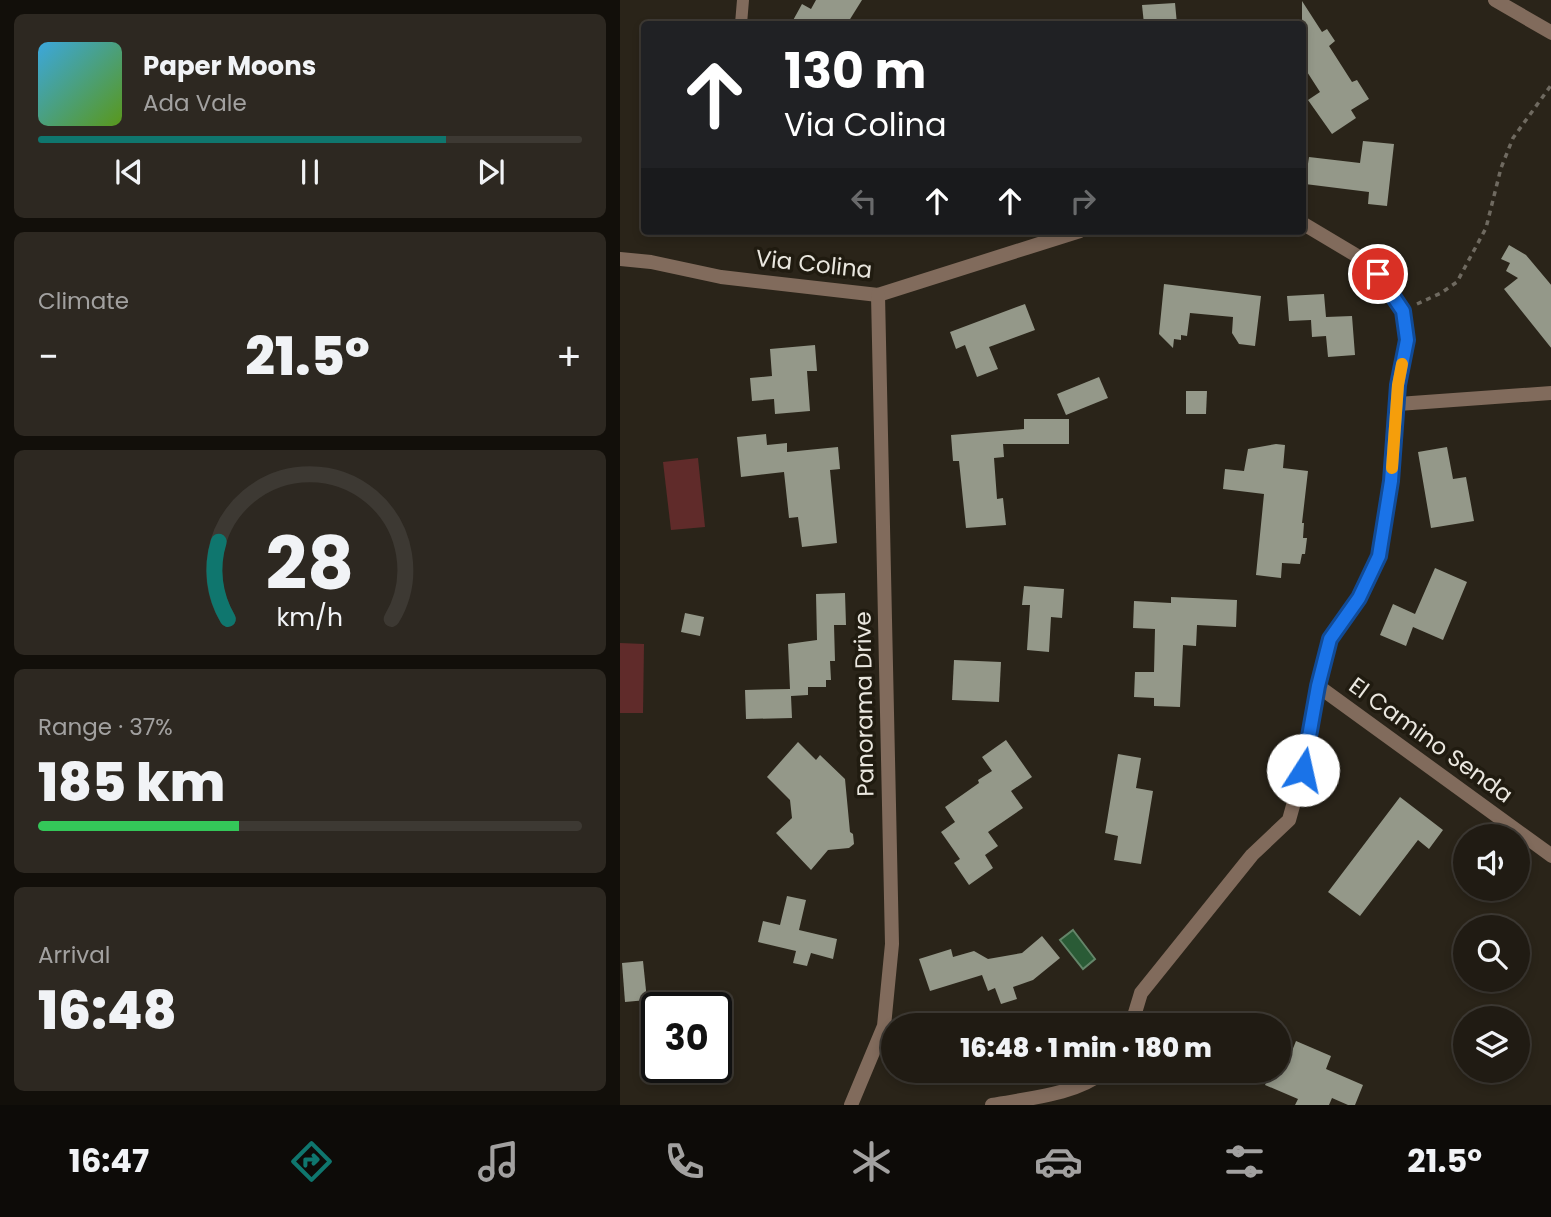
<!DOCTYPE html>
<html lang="en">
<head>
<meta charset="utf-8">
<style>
	body { margin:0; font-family:Poppins,sans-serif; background:#2d2821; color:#f1f3f6; height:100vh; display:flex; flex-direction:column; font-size:26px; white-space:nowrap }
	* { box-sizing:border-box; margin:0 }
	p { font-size:23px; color:#a2a1a0 }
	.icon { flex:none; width:38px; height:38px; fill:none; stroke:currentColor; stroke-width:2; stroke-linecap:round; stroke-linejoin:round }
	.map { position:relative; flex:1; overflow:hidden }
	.drawer { display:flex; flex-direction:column; gap:14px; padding:14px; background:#120f0a; width:620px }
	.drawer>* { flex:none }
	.hud { position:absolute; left:21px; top:21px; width:665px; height:214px; border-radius:7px; box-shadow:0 4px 10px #0003,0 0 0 2px #3d3933; background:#202124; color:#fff; overflow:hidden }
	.controls { position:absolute; left:833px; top:824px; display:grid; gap:14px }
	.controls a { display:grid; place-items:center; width:77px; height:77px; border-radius:50%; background:#201b13; box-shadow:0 4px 10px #0003,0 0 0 2px #3d3933; font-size:35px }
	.speed { position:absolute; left:21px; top:992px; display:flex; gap:14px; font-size:35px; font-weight:700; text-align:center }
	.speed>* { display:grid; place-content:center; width:91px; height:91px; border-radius:50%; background:#201b13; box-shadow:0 4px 10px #0003,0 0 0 2px #3d3933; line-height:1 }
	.speed .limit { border:4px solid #111; border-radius:10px; background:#fff; color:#111 }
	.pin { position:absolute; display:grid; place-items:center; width:60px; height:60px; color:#fff; margin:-30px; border:4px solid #fff; border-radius:50%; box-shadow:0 2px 7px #0007 }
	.me { position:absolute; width:77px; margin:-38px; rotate:10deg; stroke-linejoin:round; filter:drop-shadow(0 0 5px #0008) }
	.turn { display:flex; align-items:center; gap:24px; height:147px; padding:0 28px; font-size:32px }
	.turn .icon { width:91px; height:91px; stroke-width:2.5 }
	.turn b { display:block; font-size:49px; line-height:60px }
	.lanes { display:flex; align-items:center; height:66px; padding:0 28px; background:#0003; justify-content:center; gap:35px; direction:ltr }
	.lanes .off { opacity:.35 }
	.big { font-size:52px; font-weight:800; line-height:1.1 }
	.drawer .card { flex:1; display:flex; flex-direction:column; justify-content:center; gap:10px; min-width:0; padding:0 24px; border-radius:10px; background:#2d2821 }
	.drawer .dial { align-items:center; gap:0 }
	.dial svg { height:182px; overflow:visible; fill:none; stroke:#3d3933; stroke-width:7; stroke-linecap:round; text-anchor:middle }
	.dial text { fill:#f1f3f6; stroke:none }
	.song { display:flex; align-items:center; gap:21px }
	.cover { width:84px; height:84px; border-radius:10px; background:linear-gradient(135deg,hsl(200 70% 55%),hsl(90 70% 35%)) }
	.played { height:7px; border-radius:4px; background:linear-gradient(90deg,#0f766e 75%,#3d3933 75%) }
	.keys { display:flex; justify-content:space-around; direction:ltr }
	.heat { display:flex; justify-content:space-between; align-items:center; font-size:38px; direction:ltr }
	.charge { height:10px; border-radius:5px; background:linear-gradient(90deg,#34c759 37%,#3d3933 0) }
	.trip { position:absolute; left:261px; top:1013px; width:410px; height:70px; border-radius:35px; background:#201b13; box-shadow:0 4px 10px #0003,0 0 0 2px #3d3933; font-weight:800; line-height:70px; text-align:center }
	.menu { display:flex; height:112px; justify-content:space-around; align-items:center; background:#0d0b08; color:#a2a1a0 }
	.menu .icon { width:49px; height:49px }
	.menu .current { color:#0f766e }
	.menu b { font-size:32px; color:#f1f3f6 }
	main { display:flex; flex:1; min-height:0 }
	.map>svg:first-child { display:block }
	.green { fill:#602b2a }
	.water { fill:#2a5b36; stroke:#648569; stroke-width:2 }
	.building { fill:#949889 }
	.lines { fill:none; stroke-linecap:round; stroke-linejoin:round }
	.path { stroke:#6f6a60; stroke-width:3.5; stroke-dasharray:5 5; stroke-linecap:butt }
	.service { stroke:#816b5c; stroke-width:12 }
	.minor { stroke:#816b5c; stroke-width:14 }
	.route-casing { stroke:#114b97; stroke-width:18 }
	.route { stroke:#1a73e8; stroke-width:12 }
	.slow { stroke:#f59e0b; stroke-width:12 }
	.labels { text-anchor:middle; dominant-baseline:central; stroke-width:7; stroke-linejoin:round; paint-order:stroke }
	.street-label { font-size:23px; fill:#eae7df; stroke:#201b10 }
</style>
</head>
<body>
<main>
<section class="drawer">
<div class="card">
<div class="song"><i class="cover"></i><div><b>Paper Moons</b><p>Ada Vale</p></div></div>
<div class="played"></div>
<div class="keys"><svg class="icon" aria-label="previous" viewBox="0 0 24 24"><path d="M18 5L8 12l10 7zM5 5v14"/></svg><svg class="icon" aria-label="pause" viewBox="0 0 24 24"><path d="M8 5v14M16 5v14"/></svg><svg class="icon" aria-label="next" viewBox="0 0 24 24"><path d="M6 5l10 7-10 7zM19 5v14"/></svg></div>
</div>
<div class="card"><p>Climate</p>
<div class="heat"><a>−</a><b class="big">21.5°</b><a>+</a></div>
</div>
<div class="card dial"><svg viewBox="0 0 100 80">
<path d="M14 69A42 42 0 1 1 86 69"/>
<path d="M14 69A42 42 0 0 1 10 35" stroke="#0f766e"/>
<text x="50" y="56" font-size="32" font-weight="700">28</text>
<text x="50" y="72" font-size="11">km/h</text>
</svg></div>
<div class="card"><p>Range · 37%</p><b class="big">185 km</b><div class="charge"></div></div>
<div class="card"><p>Arrival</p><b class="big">16:48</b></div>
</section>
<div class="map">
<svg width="932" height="1105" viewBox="0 0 932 1105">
	<rect width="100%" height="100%" fill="#2a2419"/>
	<g class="green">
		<path d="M78,458l7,69 -34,3 -8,-68z"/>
		<path d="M0,643l24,1 -1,69h-23z"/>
	</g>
	<path class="water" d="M453,930l22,29 -12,10 -23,-29z"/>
	<g class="building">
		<path d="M196,0h46l-15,24h-56l11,-20 9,5z"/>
		<path d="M682,1l20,31 5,-3 8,12 -6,5 23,36 5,-2 12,19 -18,11 5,8 -24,16 -24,-34 12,-8 -18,-28z"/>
		<path d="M555,3l2,21h-33l-2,-19z"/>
		<path d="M743,141l31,3 -7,62 -19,-2 1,-12 -64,-8 4,-27 51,6z"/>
		<path d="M889,245l17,10 26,31v63l-48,-60 14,-11 -12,-7 4,-8 -9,-4z"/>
		<path d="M544,284l97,12 -6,50 -16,-2 -7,-11 1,-16 -43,-4 -3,23 -6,-1v5l-7,-1 -1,9 -14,-14z"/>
		<path d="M704,294l2,23 26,-1 3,39 -27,2 -2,-21 -14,1 -1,-17 -22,1 -2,-25z"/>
		<path d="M405,304l10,26 -46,17 9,22 -21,8 -12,-32 -9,4 -6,-17z"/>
		<path d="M195,345l2,26h-10l3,40 -35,3 -1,-15 -22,2 -2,-23 22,-2 -2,-27z"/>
		<path d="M479,377l9,21 -42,17 -9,-21z"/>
		<path d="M566,391h21l-1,23h-20z"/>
		<path d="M404,419h45v25h-66l1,13 -10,1 3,41 6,-1 3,27 -40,3 -7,-67h-6l-2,-26 73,-6z"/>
		<path d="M146,434l1,11 20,-2v9l51,-5 2,22 -10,1 7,73 -35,4 -4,-30 -9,1 -5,-46 -43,5 -4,-40z"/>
		<path d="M656,444l9,1 -2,23 25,3 -6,52h2l-1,15h4l-2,16h-3l-2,10 -18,-1 -1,15 -25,-3 8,-81 -41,-5 2,-20 19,2 4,-22z"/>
		<path d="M827,447l6,32 13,-2 8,44 -43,7 -13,-76z"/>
		<path d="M815,568l32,14 -24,58 -30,-13 -7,19 -26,-11 13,-31 22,10z"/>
		<path d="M404,586l40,3 -2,29 -11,-1 -2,35 -22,-2 3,-45h-8z"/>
		<path d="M225,593l1,32h-12l1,36h-5l1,19h-5v7h-18v8l-17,1 1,22 -46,1 -1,-29 45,-1 -2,-45 29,-4 -1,-46z"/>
		<path d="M551,597l66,3 -1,27 -39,-2 -1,21 -13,-1 -3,62 -26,-1v-8l-20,-1 1,-25h19l1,-43 -22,-1 1,-27 37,2z"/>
		<path d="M65,613l19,4 -4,19 -19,-4z"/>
		<path d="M334,660l47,2 -2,40 -47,-2z"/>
		<path d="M386,740l26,37 -21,14 12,17 -35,24 10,14 -13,9 8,13 -24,17 -15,-22 6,-4 -19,-27 14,-10 -10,-15 34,-24 -1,-3 14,-9 -10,-14z"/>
		<path d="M178,742l18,18 4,-5 25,24 5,53 3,2 1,10 -5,4 -21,2 -17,20 -35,-37 16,-15 -2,-18 -23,-23z"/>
		<path d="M498,754l23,4 -5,30 17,3 -12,73 -27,-4 4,-24 -13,-3z"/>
		<path d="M780,797l43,33 -14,19 -11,-9 -58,76 -32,-24z"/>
		<path d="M167,896l19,4 -7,30 38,9 -4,20 -22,-6 -4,13 -14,-3 3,-12 -38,-9 5,-21 17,4z"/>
		<path d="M422,936l18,22 -27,22 -20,7 4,12 -16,5 -6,-16 -7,3 -6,-16 -52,16 -11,-32 32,-10 2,8 21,-6 14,8 34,-6z"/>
		<path d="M23,961l4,39 -22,2 -3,-39z"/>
		<path d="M676,1041l35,15 -5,13 37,16 -8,20h-7l-16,-7 -3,7h-34l3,-6 -33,-14 6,-14h13z"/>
	</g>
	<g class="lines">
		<path class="path" d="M797,304l24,-11 16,-11 29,-54 15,-60 12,-30 39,-54"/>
		<path class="service" d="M121,24l2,-24"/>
		<g class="minor">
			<path d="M875,0l57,33"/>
			<path d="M0,259l31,3 70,15 157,18 202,-64"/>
			<path d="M778,404l154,-11"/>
			<path d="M698,686l234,170"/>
			<path d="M511,1026l10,-33 111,-138 37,-35 14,-50 15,-84 12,-47 29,-41 20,-42 12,-75 7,-96 9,-45 -4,-29 -16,-26 -18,-22 -67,-40"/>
			<path d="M231,1105l33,-79 8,-82 -14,-649"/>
			<path d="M372,1105c37,-7 83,-10 113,-34"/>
		</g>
	</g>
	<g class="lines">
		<g class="route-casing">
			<path id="route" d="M683,770l15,-84 12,-47 29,-41 20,-42 12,-75 7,-96 9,-45 -4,-29 -25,-37"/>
		</g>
		<use href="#route" class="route"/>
		<path class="slow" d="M772,468l6,-83 4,-21"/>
	</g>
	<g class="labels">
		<g class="street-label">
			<text transform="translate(194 264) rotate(6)">Via Colina</text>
			<text transform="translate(244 704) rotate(-91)">Panorama Drive</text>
			<text transform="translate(811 740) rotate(36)">El Camino Senda</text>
		</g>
	</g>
</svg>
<div class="controls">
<a><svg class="icon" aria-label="sound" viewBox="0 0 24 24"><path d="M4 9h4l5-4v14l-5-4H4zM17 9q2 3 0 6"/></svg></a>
<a><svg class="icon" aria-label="search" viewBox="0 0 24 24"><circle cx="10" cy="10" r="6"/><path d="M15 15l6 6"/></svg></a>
<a><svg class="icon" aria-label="layers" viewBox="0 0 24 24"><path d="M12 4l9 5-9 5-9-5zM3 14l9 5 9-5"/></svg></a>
</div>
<div class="speed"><div class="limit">30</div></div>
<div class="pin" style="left:758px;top:274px;background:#d93025"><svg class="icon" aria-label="arrive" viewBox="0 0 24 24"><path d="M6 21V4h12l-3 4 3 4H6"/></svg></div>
<svg class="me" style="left:683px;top:770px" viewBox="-20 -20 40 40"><circle r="19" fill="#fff"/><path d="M0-13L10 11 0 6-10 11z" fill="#1a73e8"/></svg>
<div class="trip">16:48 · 1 min · 180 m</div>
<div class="hud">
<div class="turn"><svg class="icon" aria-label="ahead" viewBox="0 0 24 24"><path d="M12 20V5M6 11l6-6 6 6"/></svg><div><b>130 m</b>Via Colina</div></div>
<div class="lanes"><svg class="icon off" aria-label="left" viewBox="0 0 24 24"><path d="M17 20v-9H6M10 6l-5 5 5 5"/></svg><svg class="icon" aria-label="ahead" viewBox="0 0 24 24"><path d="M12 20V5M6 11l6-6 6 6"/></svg><svg class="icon" aria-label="ahead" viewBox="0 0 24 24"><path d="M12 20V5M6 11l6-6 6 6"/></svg><svg class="icon off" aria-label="right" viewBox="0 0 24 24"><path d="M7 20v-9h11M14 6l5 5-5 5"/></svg></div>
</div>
</div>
</main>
<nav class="menu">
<b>16:47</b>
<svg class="icon current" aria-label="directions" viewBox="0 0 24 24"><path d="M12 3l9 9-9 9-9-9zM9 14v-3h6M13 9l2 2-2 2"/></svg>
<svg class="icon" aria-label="music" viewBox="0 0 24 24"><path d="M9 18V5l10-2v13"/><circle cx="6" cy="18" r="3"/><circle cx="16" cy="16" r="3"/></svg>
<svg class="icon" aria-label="phone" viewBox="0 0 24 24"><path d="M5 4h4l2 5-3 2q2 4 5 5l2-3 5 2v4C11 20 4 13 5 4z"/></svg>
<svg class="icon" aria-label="climate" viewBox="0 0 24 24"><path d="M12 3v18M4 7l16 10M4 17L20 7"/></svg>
<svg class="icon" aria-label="car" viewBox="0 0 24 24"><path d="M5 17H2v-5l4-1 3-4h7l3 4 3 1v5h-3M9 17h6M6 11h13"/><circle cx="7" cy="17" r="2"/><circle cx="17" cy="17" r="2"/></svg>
<svg class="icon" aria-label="filters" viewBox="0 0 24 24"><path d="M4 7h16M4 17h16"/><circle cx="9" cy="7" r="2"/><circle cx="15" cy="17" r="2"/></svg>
<b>21.5°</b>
</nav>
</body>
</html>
